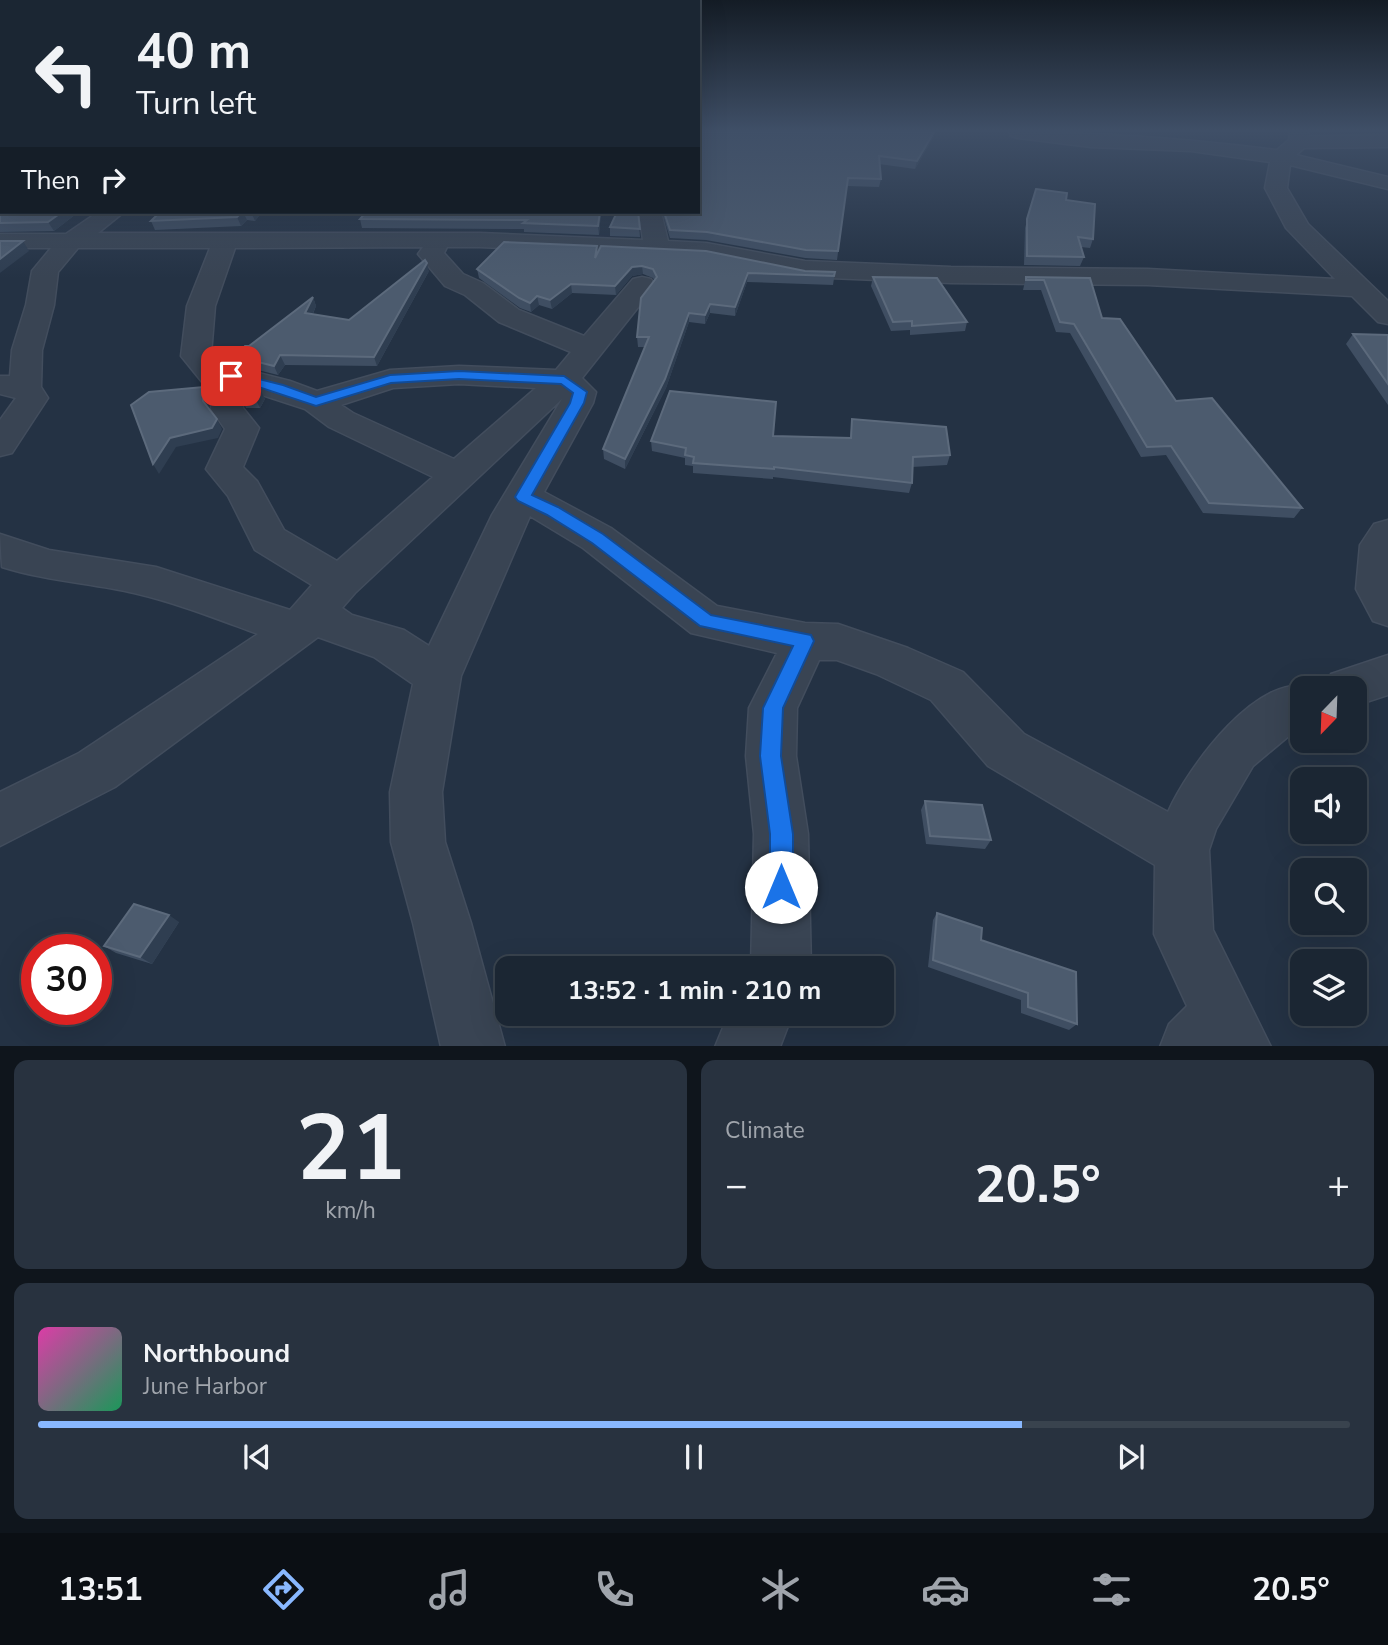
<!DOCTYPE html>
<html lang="en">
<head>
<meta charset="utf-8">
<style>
	body { margin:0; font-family:"Nunito Sans",sans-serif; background:#28323f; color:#f1f3f6; height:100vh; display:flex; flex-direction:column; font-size:26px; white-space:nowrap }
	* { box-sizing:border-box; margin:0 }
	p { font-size:23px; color:#a0a5ac }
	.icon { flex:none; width:38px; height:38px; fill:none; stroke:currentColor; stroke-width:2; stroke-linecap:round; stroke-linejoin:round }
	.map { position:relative; height:1046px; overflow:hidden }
	.panel { display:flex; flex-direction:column; gap:14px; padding:14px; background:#0f151c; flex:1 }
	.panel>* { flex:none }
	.banner { position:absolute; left:0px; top:0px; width:700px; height:214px; box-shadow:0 7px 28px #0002,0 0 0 2px #39434e; background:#1b2633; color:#f1f3f6; overflow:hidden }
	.needle { width:46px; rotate:203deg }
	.fabs { position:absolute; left:1290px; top:676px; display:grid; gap:14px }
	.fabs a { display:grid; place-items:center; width:77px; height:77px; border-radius:14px; background:#1b2633; box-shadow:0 7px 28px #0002,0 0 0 2px #39434e; font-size:35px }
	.speed { position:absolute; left:21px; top:934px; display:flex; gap:14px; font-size:35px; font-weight:700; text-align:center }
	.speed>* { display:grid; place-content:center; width:91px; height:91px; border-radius:50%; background:#1b2633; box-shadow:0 7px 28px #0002,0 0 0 2px #39434e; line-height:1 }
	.speed .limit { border:10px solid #d22; background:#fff; color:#111 }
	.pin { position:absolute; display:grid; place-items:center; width:60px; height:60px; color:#fff; margin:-30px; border-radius:14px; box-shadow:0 4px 10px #0006 }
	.me { position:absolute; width:77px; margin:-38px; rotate:0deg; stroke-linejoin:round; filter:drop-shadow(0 0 5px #0008) }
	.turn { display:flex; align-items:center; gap:24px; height:147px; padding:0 21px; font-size:32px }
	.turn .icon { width:91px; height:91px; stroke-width:2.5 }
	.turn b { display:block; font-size:49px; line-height:60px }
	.then { display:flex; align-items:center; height:66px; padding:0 21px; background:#0003; gap:14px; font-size:26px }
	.big { font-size:52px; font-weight:700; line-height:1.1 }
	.panel .card { flex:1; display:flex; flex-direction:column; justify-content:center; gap:10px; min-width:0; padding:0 24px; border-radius:14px; background:#28323f }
	.panel .dial { align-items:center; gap:0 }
	.dial b { font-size:91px; line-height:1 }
	.song { display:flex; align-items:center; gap:21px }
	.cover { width:84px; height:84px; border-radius:10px; background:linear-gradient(135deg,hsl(320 70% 55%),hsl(150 70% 35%)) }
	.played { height:7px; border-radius:4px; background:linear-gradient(90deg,#89b8ff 75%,#39434e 75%) }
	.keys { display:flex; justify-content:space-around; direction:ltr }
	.heat { display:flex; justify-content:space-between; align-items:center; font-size:38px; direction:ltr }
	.panel .tiles { flex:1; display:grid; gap:14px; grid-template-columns:1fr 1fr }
	.card:last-child { grid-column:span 2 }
	.trip { position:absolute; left:495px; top:956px; width:399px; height:70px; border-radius:14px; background:#1b2633; box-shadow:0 7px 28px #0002,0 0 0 2px #39434e; font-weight:700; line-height:70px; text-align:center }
	.menu { display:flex; height:112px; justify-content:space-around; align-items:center; background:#0b0f14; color:#a0a5ac }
	.menu .icon { width:49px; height:49px }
	.menu .active { color:#89b8ff }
	.menu b { font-size:32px; color:#f1f3f6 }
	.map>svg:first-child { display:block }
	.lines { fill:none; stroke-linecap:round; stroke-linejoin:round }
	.street-casing { stroke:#424d5d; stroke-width:3 }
	.street { fill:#394453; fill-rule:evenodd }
	.wall { fill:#3f4e62 }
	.shaded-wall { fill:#2f3e51 }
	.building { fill:#4c5b6e; stroke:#5c6a7c; stroke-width:2 }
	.route { fill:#1a73e8; stroke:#114b97; stroke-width:2 }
</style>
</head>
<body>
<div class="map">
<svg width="1388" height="1047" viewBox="0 0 1388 1047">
	<rect width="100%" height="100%" fill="#243244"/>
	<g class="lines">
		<g class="street-casing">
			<g id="street">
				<path d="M1009,132c89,0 179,7 268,18l12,-10 1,-8h18l1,4 79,-1v12l-84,1 -8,7 92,22v12l-98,-24 -3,23 21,36 80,77v23l-10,-2 -26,-26 -204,-11 -197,-2 -146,-6 -99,-20 -226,-10h-33l-3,6 19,21 20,9 36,27 65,26 49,-57 9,-2 9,2 4,6 -4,6 -69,87 14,14 -3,11 -49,89 67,36 106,78 88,17 33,1 70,24 55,24 61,62 144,78c19,-43 91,-144 146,-124h-12v37l-49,41 -37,63 -7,21 4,80 58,117h-111l9,-23 18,-18 -33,-72 1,-69 -167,-99 -57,-66 -55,-26 -39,-14h-18l-22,48 -1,48 12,78 3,134h-60l3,-134 -8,-78 3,-48 28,-55 -86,-20 -108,-85 -53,-32 -69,160 -19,116 3,50 26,81 34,124h-64l-28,-124 -22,-81 -1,-50 23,-108 -39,-27 -56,-20 -203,150 -115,59v-54l79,-39 179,-119c-41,-15 -81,-31 -124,-41 -44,-10 -88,-12 -132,-26l-2,-33 49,16 107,17 134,43 22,-25 -57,-35 -27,-54 -22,-27 19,-40 -14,-20v-16l-30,-37 6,-50 23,-58h-132l-20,24 -4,33 -12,45 -1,37 7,11 -36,55 -12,3v-36l16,-22 -16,-4v-18h10l2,-26 14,-45 6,-34 19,-23h-51v-14h66l32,-22h26l-26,21h382l163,7 -4,-28h22l7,29 38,2 99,18 146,6 197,2 187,10 -49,-51 -21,-40 5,-26 -79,-11 -100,-4 -73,-9 -7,-2zM423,247l-5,7 27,32 20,9 34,27 72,30 -15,18 -97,-4 -69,4 -73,21 -27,-10 -71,-18 -8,-8 4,-49 20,-58zM459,384l77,4 -82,71 -101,-46 -12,-8 52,-17zM240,388l65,21 24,18 104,50 -96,84 -53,-31 -27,-49 -14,-14 16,-39 -16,-20v-16zM562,399l-70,116 -63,131 -25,-16 -52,-15 -10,-7 13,-15z"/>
				<path d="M1388,520v106l-15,-5 -17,-32 4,-44 14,-21z"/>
				<path d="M1388,655v40l-34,11v-18h-29l6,-14z"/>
				<path d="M729,1013h64l-13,34h-65z"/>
			</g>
		</g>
		<use href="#street" class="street"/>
	</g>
	<g class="wall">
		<path d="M0,132l2,80h92l-4,2h-14l-22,17 -54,1z"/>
		<path d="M934,136l-19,33 -36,-5 2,15 -2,8 -32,-1 -10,74 -32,-2 -99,-18 -36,-2 -8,-26h36z"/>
		<path d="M1036,189l30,11 27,39 -3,9 -9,-1 3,10 -4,9 -56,-1 1,-37z"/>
		<path d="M125,212h137l-7,9 -8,-1 -6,6 -86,4 -4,-9 8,-8h-33z"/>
		<path d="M366,212h235l-2,23 -75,-3v-3l-162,-1 -2,-9z"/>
		<path d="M638,212l2,25 -30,-1v-9z"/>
		<path d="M597,246v8l208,17 30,1 -2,13 -86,-3 -12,34 -25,-3 -5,11 -16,-2 -23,66 -41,81 -21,-10 -1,-10 42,-102h-7l-1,-10 17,-57 -1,-2 -10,-4 -11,2 -16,19 -44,-2 -20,16 -13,-4 -8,7 -11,-4 -41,-30 -2,-9z"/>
		<path d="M429,271l-52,95 -92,-1 -7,10 -36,-9 -4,-9 11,-11 64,-49 3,9 -3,8 36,6z"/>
		<path d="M873,277l94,45 -2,9 -55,4v-5l-19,1 -20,-45z"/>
		<path d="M1026,277l64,1 12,40 74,83 126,107 -8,10 -91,-5 -37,-58 -25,2 -71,-124 -14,-1 -15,-42h-18z"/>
		<path d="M1353,334l35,1v70l-42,-61z"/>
		<path d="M241,383l24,16 -5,9h-14l-5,-10z"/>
		<path d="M852,419l98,36 -3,10 -35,2v16l-3,10 -136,-16v2l-80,-6v-7l-8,-1v-7l-33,-7 -1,-10 122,-5 77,2z"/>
		<path d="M925,801l66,39 -6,9 -59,-5 -5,-34z"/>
		<path d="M937,913l44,27 96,84 -8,6 -48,-17v-13l-93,-33 5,-47z"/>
		<path d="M179,922l-27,42 -36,-11 -12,-7z"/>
	</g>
	<g class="shaded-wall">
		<path d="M934,132h1l-1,4 -19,33 2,-8z"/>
		<path d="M62,212h12l2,2 -22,17 -6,-9z"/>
		<path d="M242,212h1l4,8 -6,6 -4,-9z"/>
		<path d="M251,212h11l-7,9z"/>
		<path d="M600,212h1l-2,23 -1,-9z"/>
		<path d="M23,241l6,10 -29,22v-14z"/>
		<path d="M427,263l2,8 -52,95 -3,-9z"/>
		<path d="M642,266l1,8 -11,2 -16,19 -1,-9 17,-19z"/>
		<path d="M748,273l-1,9 -12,34v-9z"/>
		<path d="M571,284l1,9 -20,16 -2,-9z"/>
		<path d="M537,296l2,9 -8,7 -1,-9z"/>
		<path d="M313,297l3,9 -7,16 -4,-9z"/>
		<path d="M710,304v9l-5,11v-9z"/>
		<path d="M689,313v9l-23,66 -41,81v-10z"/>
		<path d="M280,355l5,10 -7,10 -4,-9z"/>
		<path d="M203,387l5,9 1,14 -6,-9z"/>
		<path d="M260,389l5,10 -5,9 -5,-10z"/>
		<path d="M217,419l5,10 -4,9 -42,9 -17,27 -6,-10 17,-26z"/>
		<path d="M169,915l10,7 -27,42 -12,-7z"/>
	</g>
	<g class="building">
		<path d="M0,132h2v80h60l-14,10 -48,1z"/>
		<path d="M698,132h236l-17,29 -38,-5 2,23 -33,-1 -10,73 -32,-1 -99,-18 -37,-2 -6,-18h34z"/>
		<path d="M1036,189l31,4 -1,7 29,4 -2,35 -15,-2 6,20 -57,-1v-37z"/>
		<path d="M160,212h82l-5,5 -86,4z"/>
		<path d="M366,212h234l-2,14 -75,-3 4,-3 -167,-1z"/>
		<path d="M617,212h21l2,17 -30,-2z"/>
		<path d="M0,241h23l-23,18z"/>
		<path d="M504,242l93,4 -2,12 6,-12 105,5 99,20 30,1 -1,4 -86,-3 -13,34 -25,-3 -5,11 -16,-2 -24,66 -40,80 -22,-10 46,-112h-12l4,-39 16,-21 -4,-8 -11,-3 -10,1 -17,19 -44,-2 -21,16 -13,-4 -7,7 -11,-5 -42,-29z"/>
		<path d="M425,260l2,3 -53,94 -94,-2 -6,11 -36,-9 7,-11h4l64,-49 -8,16 44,7z"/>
		<path d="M873,277l64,1 30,44 -55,4v-5l-19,1z"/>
		<path d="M1026,277l64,1 12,40 18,1 56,82 36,-3 90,110 -93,-5 -38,-57 -24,1 -73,-123 -14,-2 -16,-42h-18z"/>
		<path d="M1353,334l35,1v49z"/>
		<path d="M241,383l19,6 -5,9h-14z"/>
		<path d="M203,387v14l14,18 -5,9 -42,10 -17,26 -22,-59 18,-13z"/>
		<path d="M670,391l106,11 -3,34 78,2 1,-19 94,8 4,28 -37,2 -1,26 -138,-16v2l-81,-6 1,-6 -9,-2 1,-7 -35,-7z"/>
		<path d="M925,801l57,4 9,35 -61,-4z"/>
		<path d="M134,904l35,11 -29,42 -36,-11z"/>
		<path d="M937,913l45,15 -1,12 95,32 1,52 -49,-17v-14l-95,-33z"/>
	</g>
	<linearGradient id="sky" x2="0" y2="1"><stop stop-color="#141c25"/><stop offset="0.47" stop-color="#3f4f67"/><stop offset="1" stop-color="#3f4f67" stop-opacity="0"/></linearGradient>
	<rect width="1388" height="278" fill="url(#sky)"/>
	<path class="route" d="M459,371l105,5 23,16 -3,11 -52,92 26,12 45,27 108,81 100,20 3,6 -31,67 -2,48 12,78v53l-3,9 -9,3 -8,-3 -3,-9v-53l-10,-78 3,-48 30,-62 -93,-20 -108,-83 -45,-28 -29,-14 -3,-4 55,-94 3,-10 -12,-9 -102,-5 -68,4 -75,23 -91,-30 6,-4 52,13 33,12 74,-22z"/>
</svg>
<div class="fabs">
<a><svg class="needle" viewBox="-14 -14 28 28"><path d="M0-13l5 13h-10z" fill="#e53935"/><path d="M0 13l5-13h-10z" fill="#a0a5ac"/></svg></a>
<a><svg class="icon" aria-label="sound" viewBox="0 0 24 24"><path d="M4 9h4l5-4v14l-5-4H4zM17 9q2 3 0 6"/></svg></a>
<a><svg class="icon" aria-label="search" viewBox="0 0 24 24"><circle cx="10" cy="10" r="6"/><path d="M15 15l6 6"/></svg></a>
<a><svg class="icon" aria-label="layers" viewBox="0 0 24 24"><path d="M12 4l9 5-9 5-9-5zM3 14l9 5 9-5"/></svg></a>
</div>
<div class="speed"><div class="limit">30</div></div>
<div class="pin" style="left:231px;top:376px;background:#d93025"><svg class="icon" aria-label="arrive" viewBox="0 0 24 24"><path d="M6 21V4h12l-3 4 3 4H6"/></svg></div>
<svg class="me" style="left:781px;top:887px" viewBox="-20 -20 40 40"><circle r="19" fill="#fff"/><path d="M0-13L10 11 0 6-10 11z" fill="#1a73e8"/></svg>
<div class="trip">13:52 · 1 min · 210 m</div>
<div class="banner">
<div class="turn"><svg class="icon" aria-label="left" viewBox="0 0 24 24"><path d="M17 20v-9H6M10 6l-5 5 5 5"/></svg><div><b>40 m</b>Turn left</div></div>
<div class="then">Then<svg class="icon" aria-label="right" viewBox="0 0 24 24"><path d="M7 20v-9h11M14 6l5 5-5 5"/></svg></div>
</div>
</div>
<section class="panel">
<div class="tiles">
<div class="card dial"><b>21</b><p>km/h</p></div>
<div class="card"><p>Climate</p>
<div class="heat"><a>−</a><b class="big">20.5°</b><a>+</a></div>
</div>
<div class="card">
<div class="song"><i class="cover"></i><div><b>Northbound</b><p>June Harbor</p></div></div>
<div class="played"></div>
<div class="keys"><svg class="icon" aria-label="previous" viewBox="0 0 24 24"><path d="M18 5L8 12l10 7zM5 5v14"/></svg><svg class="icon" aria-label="pause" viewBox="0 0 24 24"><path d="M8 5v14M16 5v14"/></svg><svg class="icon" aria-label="next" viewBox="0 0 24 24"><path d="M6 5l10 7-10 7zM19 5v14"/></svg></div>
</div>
</div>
</section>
<nav class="menu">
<b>13:51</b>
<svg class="icon active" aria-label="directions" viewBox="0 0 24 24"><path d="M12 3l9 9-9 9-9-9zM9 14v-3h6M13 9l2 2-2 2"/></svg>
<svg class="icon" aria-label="music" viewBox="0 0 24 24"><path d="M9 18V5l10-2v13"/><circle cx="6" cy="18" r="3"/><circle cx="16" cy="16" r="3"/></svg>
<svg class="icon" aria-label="phone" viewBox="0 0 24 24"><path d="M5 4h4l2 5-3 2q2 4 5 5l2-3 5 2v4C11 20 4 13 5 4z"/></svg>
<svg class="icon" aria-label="climate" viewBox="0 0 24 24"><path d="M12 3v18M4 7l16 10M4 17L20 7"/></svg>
<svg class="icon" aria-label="car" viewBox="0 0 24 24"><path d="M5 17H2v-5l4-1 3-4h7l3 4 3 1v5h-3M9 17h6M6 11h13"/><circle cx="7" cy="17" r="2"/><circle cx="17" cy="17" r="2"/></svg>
<svg class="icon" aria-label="filters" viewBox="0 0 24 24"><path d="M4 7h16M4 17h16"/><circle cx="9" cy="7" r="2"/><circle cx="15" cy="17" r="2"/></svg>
<b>20.5°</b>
</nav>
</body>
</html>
